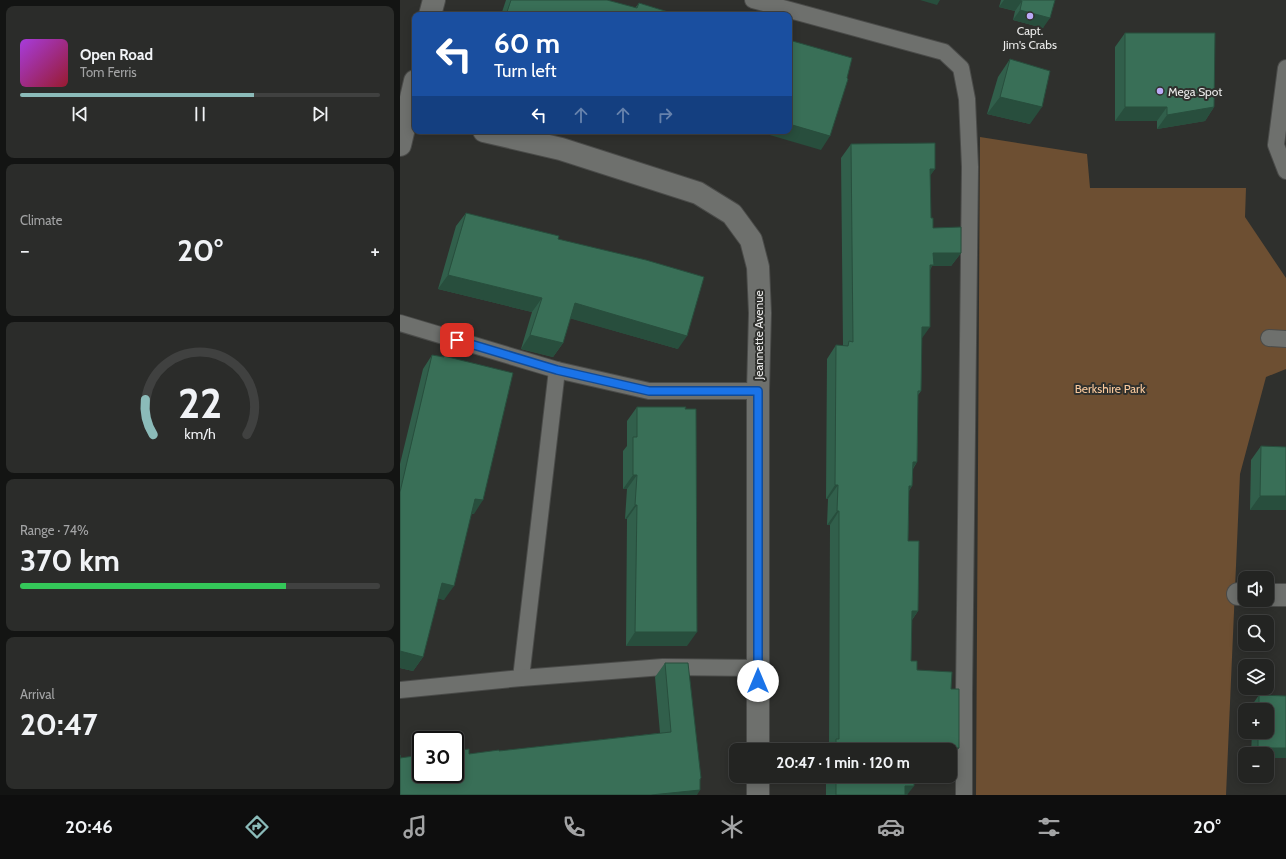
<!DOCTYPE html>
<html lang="en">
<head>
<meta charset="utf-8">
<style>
	body { margin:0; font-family:Cabin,sans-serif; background:#2b2c2a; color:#f1f3f6; height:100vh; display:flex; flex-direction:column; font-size:15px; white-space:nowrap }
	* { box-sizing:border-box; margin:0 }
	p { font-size:13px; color:#a3a4a5 }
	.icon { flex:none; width:22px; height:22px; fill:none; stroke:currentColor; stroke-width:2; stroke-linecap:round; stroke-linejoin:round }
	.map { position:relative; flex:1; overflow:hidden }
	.drawer { display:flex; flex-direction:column; gap:6px; padding:6px; background:#131413; width:400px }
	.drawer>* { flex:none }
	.top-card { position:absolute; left:12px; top:12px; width:380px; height:122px; border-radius:8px; box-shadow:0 2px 10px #0003,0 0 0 1px #404140; background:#1a4fa0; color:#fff; overflow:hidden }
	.fabs { position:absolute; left:838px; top:571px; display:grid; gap:8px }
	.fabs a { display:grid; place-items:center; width:36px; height:36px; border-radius:8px; background:#232422; box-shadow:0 2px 10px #0003,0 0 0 1px #404140; font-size:20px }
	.speed { position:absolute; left:12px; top:731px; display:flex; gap:8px; font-size:20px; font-weight:700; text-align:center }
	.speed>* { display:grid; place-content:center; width:52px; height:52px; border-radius:50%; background:#232422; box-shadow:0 2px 10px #0003,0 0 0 1px #404140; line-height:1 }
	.speed .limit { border:2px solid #111; border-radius:6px; background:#fff; color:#111 }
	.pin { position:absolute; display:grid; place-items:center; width:34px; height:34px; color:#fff; margin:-17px; border-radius:8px; box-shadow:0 2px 6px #0006 }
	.me { position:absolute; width:44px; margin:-22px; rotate:0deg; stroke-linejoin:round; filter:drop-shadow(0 0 3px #0008) }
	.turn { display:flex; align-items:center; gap:14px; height:84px; padding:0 16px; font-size:18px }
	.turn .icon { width:52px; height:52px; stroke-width:2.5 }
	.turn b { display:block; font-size:28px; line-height:34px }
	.lanes { display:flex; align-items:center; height:38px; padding:0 16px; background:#0003; justify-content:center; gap:20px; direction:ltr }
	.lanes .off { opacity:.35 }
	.big { font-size:30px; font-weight:800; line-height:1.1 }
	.drawer .card { flex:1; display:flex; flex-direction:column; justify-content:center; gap:6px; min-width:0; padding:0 14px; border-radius:8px; background:#2b2c2a }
	.drawer .dial { align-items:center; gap:0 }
	.dial svg { height:104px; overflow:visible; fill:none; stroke:#404140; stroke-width:7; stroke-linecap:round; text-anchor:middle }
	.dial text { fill:#f1f3f6; stroke:none }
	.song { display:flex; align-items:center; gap:12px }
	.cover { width:48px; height:48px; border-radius:6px; background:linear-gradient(135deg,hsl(280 70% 55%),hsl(350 70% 35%)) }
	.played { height:4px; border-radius:2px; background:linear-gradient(90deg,#8bbbb9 65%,#404140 65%) }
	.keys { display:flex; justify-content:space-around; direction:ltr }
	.heat { display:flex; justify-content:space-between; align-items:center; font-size:22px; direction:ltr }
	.charge { height:6px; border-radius:3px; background:linear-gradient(90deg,#34c759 74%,#404140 0) }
	.trip { position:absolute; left:329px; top:743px; width:228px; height:40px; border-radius:8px; background:#232422; box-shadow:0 2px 10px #0003,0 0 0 1px #404140; font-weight:800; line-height:40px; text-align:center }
	.dock { display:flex; height:64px; justify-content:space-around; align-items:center; background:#0e0e0e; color:#a3a4a5 }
	.dock .icon { width:28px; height:28px }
	.dock .selected { color:#8bbbb9 }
	.dock b { font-size:18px; color:#f1f3f6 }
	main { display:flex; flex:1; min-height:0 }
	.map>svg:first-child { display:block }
	.green { fill:#6d4f32 }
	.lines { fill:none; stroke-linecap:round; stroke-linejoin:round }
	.service-casing { stroke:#4a4b49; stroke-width:18 }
	.minor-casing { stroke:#4a4b49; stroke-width:24 }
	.service { stroke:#6e706d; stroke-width:16 }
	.minor { stroke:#6e706d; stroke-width:22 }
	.wall { fill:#315f4b }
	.shaded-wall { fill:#284e3d }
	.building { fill:#396f57; stroke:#284e3d }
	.route-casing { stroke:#114b97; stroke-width:10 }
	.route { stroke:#1a73e8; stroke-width:7 }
	.poi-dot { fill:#bbaaf6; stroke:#2f302d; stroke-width:1.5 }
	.labels { text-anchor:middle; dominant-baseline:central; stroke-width:4; stroke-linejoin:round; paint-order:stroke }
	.poi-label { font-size:12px; fill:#ececeb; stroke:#2f302d }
	.street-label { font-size:12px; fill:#ececeb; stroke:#2f302d }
	.park-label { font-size:12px; fill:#f9c99d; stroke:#2f302d }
</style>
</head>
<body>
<main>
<section class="drawer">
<div class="card">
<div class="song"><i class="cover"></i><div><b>Open Road</b><p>Tom Ferris</p></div></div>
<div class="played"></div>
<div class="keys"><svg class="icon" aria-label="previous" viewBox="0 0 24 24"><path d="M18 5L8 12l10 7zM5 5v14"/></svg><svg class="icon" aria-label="pause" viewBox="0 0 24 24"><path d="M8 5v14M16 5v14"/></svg><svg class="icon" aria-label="next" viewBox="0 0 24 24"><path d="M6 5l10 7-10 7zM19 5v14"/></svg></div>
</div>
<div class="card"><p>Climate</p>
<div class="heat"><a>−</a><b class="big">20°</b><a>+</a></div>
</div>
<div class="card dial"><svg viewBox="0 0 100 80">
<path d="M14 69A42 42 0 1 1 86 69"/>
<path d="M14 69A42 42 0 0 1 8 42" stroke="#8bbbb9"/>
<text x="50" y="56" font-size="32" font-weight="700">22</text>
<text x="50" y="72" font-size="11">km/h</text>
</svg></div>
<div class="card"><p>Range · 74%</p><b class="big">370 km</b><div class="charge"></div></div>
<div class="card"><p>Arrival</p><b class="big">20:47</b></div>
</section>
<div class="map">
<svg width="886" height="795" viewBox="0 0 886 795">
	<rect width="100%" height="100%" fill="#2f302d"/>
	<path class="green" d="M580,137l107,17 3,34h156l-1,29 41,61v91l-20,8 -26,97 -14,321h-250z"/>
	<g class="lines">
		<g class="service-casing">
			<g id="service">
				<path d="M353,0l191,52 17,16 6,31 3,68 -6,529v99"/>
				<path d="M886,68l-10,77 10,26"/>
				<path d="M0,323l157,47 92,21h109"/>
				<path d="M869,338l17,1"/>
				<path d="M121,678l36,-308"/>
				<path d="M0,690l121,-12 142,-11 95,1"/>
			</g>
		</g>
		<g class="minor-casing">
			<g id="minor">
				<path d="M30,15l4,-15"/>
				<path d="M84,131l77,18 137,44 34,21 19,26 7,27 2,46 -2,78v359"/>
				<path d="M0,145l15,-64"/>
				<path d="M838,594h7"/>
				<path d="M867,595h19"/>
				<path d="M358,776v19"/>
			</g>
		</g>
		<use href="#service" class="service"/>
		<use href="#minor" class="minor"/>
	</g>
	<g class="wall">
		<path d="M106,0h101l28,8 4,-5 39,12h-177z"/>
		<path d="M601,0h54l-12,28 -30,-8 2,-9 -16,-4z"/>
		<path d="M725,33l89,74 -9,14 -48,8v-8h-42v-74z"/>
		<path d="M610,59l20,65 -43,-10 11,-37z"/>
		<path d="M451,144l84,25 -5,6 1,43 2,10 28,25 -10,13h-19l-2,4 -8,68 -1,53 -3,4 -1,67 -4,7 -1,17 -3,5 -1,50 10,70 -6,9 -1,41 6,9 33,80h-122l1,-2 1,-223h-3l1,-26h-2l1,-140 9,-14h7l-2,-187z"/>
		<path d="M66,213l92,26 120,110 -108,-31 -7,25 -10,14 -32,-8 11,-37 -94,-23 18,-63z"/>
		<path d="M32,355l11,2 1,-1 30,158h-3l-27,86 -6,-2 -15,59 -10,14 -13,-3v-204l23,-95z"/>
		<path d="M237,407l50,239h-61l1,-127h-2l2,-30h-4v-38l4,-5v-25z"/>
		<path d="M861,446l25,64h-36l1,-50z"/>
		<path d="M265,663l36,115 -1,2 -300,-22 69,-4 30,-3 161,-18 -5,-56z"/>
		<path d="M859,695l27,1v62h-19v-4h-16l1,-22h15v-22h-15v-5z"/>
		<path d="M426,776h88l-7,19h-81z"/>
	</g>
	<g class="shaded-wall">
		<path d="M520,0h20l-3,5z"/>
		<path d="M604,0h14l4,1 -7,10 -16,-4z"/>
		<path d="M620,10l30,8 -7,10 -30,-8z"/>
		<path d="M600,97l42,10 -12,17 -43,-10z"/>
		<path d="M725,107h42l-10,14h-42z"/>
		<path d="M814,107l-9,14 -48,8 10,-14z"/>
		<path d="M389,124l41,12 -9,14 -65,-19h33z"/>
		<path d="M530,169h5l-10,14z"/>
		<path d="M533,253h28l-10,13h-19l-8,12z"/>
		<path d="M48,275l94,23 -10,14 -94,-23z"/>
		<path d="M175,303l112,33 -9,13 -113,-32z"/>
		<path d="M522,327h8l-10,14z"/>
		<path d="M130,335l33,8 -10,14 -32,-8z"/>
		<path d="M513,462h4l-10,14z"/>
		<path d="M233,475h4l-10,14h-4z"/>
		<path d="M435,485h3l-10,14h-2z"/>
		<path d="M509,486h3l-10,14z"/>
		<path d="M860,496h26v14h-36z"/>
		<path d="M75,499l8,1 -9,14 -9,-1z"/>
		<path d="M235,505h2l-10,14h-2z"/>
		<path d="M437,511h2l-9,14h-3z"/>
		<path d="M42,583l12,3 -10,14 -12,-3z"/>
		<path d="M512,611h6l-10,14z"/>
		<path d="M235,632h62l-10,14h-61z"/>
		<path d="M0,651l23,6 -10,14 -13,-3z"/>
		<path d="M514,748h45l-9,13v-11h-38z"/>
		<path d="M858,748h28v10h-19v-4h-13z"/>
		<path d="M301,778l-8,13 7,-1 -3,5h-46z"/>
		<path d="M505,786h9l-7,9h-8z"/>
	</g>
	<g class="building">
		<path d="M111,0h96l30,8 2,-5 39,12h-172z"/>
		<path d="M618,0h37l-5,18 -30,-8 2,-9z"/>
		<path d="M725,33h90l-1,74 -47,8v-8h-42z"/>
		<path d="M389,40l63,18 -5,20 1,1 -18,57 -41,-12z"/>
		<path d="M610,59l40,12 -8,36 -42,-10z"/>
		<path d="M535,143v26h-5l1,49h2v10l28,-1v26h-28l1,12h-4v62h-8l-1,64h-3l-1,71h-4l-1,24h-3l-1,55h11l-1,70h-6l-1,50h6v9l35,2 -1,17h8v59h-45v2h-78v-11h3v-228h-2l1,-26h-3l1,-140 12,1 1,-5 4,1 -2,-198z"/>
		<path d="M66,213l93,23 -1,3 88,21 58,17 -17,59 -112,-33 -12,40 -33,-8 12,-37 -94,-23z"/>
		<path d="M32,355l12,2v-1l69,17 -30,127 -8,-1 -21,87 -12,-3 -19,74 -23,-6v-159z"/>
		<path d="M237,407h49l-1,2h11l1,223h-62l2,-127h-2l2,-30h-4v-38h4z"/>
		<path d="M861,446l25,1v49h-26z"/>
		<path d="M265,663h23l13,115 -1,1v11l-49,5h-251v-40v3l21,-3v19h34v-23l14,-2v5l30,-4v1l172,-19z"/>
		<path d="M859,695l27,1v52h-28v-16h9v-22h-8z"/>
		<path d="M436,776h78v10h-9v9h-69z"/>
	</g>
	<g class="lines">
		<g class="route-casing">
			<path id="route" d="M57,340l100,30 92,21h109v290"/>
		</g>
		<use href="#route" class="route"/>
	</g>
	<g class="poi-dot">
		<circle cx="630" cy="16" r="4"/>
		<circle cx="760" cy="91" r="4"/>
	</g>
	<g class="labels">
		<g class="poi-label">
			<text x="630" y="30">Capt.<tspan x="630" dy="14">Jim's Crabs</tspan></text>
			<text x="768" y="91" text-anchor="start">Mega Spot</text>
		</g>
		<g class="street-label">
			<text transform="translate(358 335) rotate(-90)">Jeannette Avenue</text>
		</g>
		<g class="park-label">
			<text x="710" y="388">Berkshire Park</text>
		</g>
	</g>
</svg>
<div class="fabs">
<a><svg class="icon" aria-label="sound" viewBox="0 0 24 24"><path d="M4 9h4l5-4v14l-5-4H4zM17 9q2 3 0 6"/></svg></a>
<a><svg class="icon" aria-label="search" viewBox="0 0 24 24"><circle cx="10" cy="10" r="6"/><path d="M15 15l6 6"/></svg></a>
<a><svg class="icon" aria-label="layers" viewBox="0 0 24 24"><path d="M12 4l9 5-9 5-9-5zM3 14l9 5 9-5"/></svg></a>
<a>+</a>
<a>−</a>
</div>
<div class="speed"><div class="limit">30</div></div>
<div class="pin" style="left:57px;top:340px;background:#d93025"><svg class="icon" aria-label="arrive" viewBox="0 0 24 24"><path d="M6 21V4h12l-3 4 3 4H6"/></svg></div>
<svg class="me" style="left:358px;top:681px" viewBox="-20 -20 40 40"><circle r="19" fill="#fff"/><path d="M0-13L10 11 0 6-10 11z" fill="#1a73e8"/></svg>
<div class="trip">20:47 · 1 min · 120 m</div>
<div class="top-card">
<div class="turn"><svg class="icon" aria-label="left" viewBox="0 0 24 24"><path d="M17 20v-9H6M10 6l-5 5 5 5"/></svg><div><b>60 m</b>Turn left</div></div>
<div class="lanes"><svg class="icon" aria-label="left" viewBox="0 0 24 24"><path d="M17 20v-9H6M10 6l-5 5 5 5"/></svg><svg class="icon off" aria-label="ahead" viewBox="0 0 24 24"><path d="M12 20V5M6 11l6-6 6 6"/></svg><svg class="icon off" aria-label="ahead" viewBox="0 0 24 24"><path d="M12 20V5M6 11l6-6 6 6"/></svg><svg class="icon off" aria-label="right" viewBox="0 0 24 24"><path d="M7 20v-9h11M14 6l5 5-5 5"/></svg></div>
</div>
</div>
</main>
<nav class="dock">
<b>20:46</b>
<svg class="icon selected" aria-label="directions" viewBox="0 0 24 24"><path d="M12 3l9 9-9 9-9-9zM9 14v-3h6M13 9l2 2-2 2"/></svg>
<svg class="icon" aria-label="music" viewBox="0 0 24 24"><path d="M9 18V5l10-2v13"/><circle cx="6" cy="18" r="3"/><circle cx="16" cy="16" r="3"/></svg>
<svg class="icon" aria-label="phone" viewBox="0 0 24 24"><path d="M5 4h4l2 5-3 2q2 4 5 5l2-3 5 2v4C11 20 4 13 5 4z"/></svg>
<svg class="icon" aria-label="climate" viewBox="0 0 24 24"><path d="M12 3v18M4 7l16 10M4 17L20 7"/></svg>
<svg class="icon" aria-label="car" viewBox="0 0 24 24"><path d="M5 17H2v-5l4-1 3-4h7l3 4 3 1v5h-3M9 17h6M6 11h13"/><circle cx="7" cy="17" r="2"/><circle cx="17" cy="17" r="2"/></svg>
<svg class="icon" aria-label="filters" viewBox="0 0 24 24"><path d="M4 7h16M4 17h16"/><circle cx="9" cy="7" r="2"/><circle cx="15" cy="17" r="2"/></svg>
<b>20°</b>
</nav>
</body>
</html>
